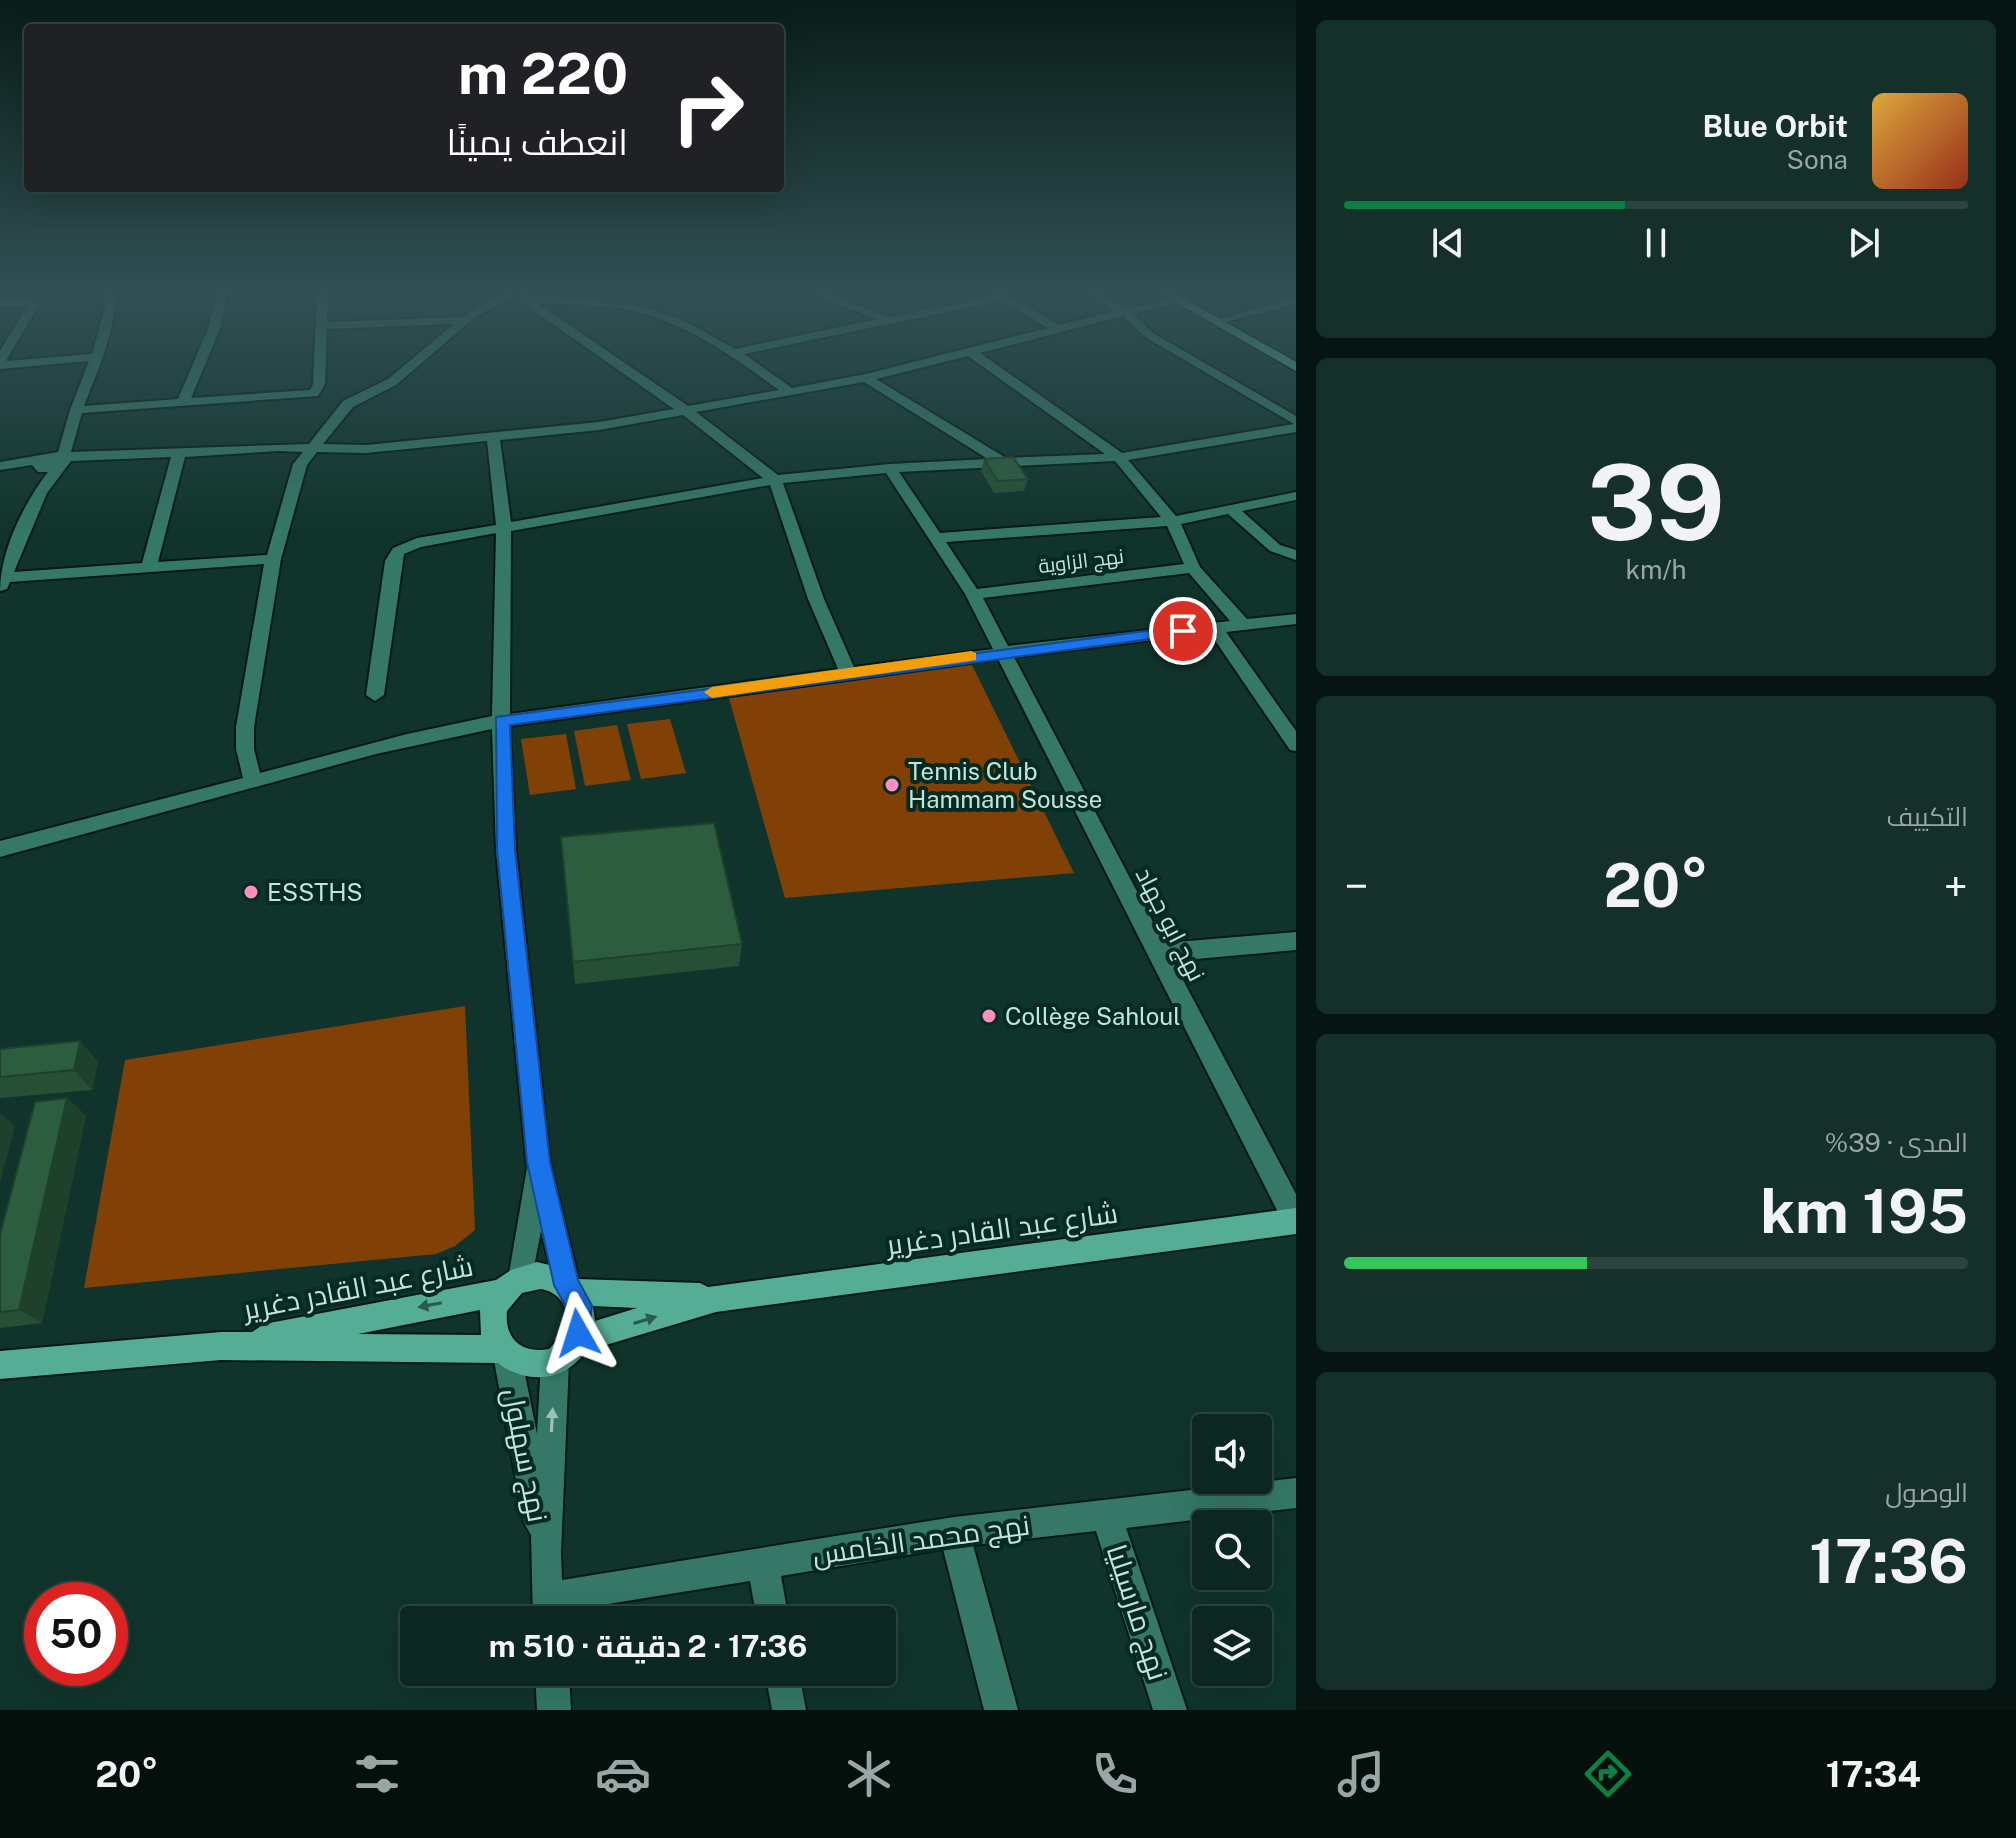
<!DOCTYPE html>
<html lang="ar">
<head>
<meta charset="utf-8">
<style>
	body { margin:0; font-family:"Public Sans",Cairo,sans-serif; background:#152f29; color:#f1f3f6; direction:rtl; height:100vh; display:flex; flex-direction:column; font-size:30px; white-space:nowrap }
	* { box-sizing:border-box; margin:0 }
	p { font-size:26px; color:#9aa5a5 }
	.icon { flex:none; width:44px; height:44px; fill:none; stroke:currentColor; stroke-width:2; stroke-linecap:round; stroke-linejoin:round }
	.map { position:relative; flex:1; overflow:hidden; direction:ltr }
	.drawer { display:flex; flex-direction:column; gap:20px; padding:20px; background:#071512; width:720px }
	.drawer>* { flex:none }
	.banner { position:absolute; left:24px; top:24px; width:760px; height:168px; border-radius:8px; box-shadow:0 8px 32px #0002,0 0 0 2px #2c443e; direction:rtl; background:#202124; color:#fff; overflow:hidden }
	.tools { position:absolute; left:1192px; top:1414px; display:grid; gap:16px }
	.tools a { display:grid; place-items:center; width:80px; height:80px; border-radius:8px; background:#0c2720; box-shadow:0 8px 32px #0002,0 0 0 2px #2c443e; font-size:40px }
	.speed { position:absolute; left:24px; top:1582px; display:flex; gap:16px; font-size:40px; font-weight:700; text-align:center }
	.speed>* { display:grid; place-content:center; width:104px; height:104px; border-radius:50%; background:#0c2720; box-shadow:0 8px 32px #0002,0 0 0 2px #2c443e; line-height:1 }
	.speed .limit { border:12px solid #d22; background:#fff; color:#111 }
	.pin { position:absolute; display:grid; place-items:center; width:68px; height:68px; color:#fff; margin:-34px; border:4px solid #fff; border-radius:50%; box-shadow:0 2px 8px #0007 }
	.me { position:absolute; width:88px; margin:-44px; rotate:354deg; stroke-linejoin:round; filter:drop-shadow(0 0 6px #0008) }
	.turn { display:flex; align-items:center; gap:28px; height:168px; padding:0 24px; font-size:36px }
	.turn .icon { width:104px; height:104px; stroke-width:2.5 }
	.turn b { display:block; font-size:56px; line-height:68px }
	.big { font-size:60px; font-weight:700; line-height:1.1 }
	.drawer .tile { flex:1; display:flex; flex-direction:column; justify-content:center; gap:12px; min-width:0; padding:0 28px; border-radius:12px; background:#152f29 }
	.drawer .dial { align-items:center; gap:0 }
	.dial b { font-size:104px; line-height:1 }
	.song { display:flex; align-items:center; gap:24px }
	.cover { width:96px; height:96px; border-radius:12px; background:linear-gradient(135deg,hsl(40 70% 55%),hsl(10 70% 35%)) }
	.played { height:8px; border-radius:4px; background:linear-gradient(90deg,#0b8043 45%,#2c443e 45%) }
	.keys { display:flex; justify-content:space-around; direction:ltr }
	.heat { display:flex; justify-content:space-between; align-items:center; font-size:44px; direction:ltr }
	.charge { height:12px; border-radius:6px; background:linear-gradient(90deg,#34c759 39%,#2c443e 0) }
	.trip { position:absolute; left:400px; top:1606px; width:496px; height:80px; border-radius:8px; background:#0c2720; box-shadow:0 8px 32px #0002,0 0 0 2px #2c443e; font-weight:700; line-height:80px; text-align:center; direction:rtl }
	.tabs { display:flex; height:128px; justify-content:space-around; align-items:center; background:#05100d; color:#9aa5a5 }
	.tabs .icon { width:56px; height:56px }
	.tabs .on { color:#0b8043 }
	.tabs b { font-size:36px; color:#f1f3f6 }
	main { display:flex; flex:1; min-height:0 }
	.map>svg:first-child { display:block }
	.green { fill:#814106 }
	.lines { fill:none; stroke-linecap:round; stroke-linejoin:round }
	.minor-casing { stroke:#051914; stroke-width:4 }
	.major-casing { stroke:#051914; stroke-width:4 }
	.minor { fill:#357867; fill-rule:evenodd }
	.major { fill:#55ad96; fill-rule:evenodd }
	.wall { fill:#265035 }
	.shaded-wall { fill:#1f412b }
	.building { fill:#2c5d3e; stroke:#1f412b; stroke-width:2 }
	.oneway { fill:#255e50 }
	.oneway2 { fill:#98c4b7 }
	.route { fill:#1a73e8; stroke:#114b97; stroke-width:2 }
	.slow { fill:#f59e0b }
	.poi-dot { fill:#fe8ebd; stroke:#052a21; stroke-width:3 }
	.labels { text-anchor:middle; dominant-baseline:central; stroke-width:8; stroke-linejoin:round; paint-order:stroke }
	.far-street-label { font-size:20px; fill:#c3e4d9; stroke:#052a21 }
	.poi-label { font-size:24px; fill:#c3e4d9; stroke:#052a21; text-anchor:start }
	.street-label { font-size:24px; fill:#c3e4d9; stroke:#052a21 }
	.near-street-label { font-size:28px; fill:#c3e4d9; stroke:#052a21 }
</style>
</head>
<body>
<main>
<section class="drawer">
<div class="tile">
<div class="song"><i class="cover"></i><div><b>Blue Orbit</b><p>Sona</p></div></div>
<div class="played"></div>
<div class="keys"><svg class="icon" aria-label="previous" viewBox="0 0 24 24"><path d="M18 5L8 12l10 7zM5 5v14"/></svg><svg class="icon" aria-label="pause" viewBox="0 0 24 24"><path d="M8 5v14M16 5v14"/></svg><svg class="icon" aria-label="next" viewBox="0 0 24 24"><path d="M6 5l10 7-10 7zM19 5v14"/></svg></div>
</div>
<div class="tile dial"><b>39</b><p>km/h</p></div>
<div class="tile"><p>التكييف</p>
<div class="heat"><a>−</a><b class="big">20°</b><a>+</a></div>
</div>
<div class="tile"><p>المدى · 39%</p><b class="big">195 km</b><div class="charge"></div></div>
<div class="tile"><p>الوصول</p><b class="big">17:36</b></div>
</section>
<div class="map">
<svg width="1296" height="1710" viewBox="0 0 1296 1710">
	<rect width="100%" height="100%" fill="#10342b"/>
	<g class="green">
		<path d="M972,665l102,208 -289,25 -56,-200z"/>
		<path d="M670,719l16,54 -45,6 -14,-55z"/>
		<path d="M617,725l14,55 -46,6 -11,-55z"/>
		<path d="M566,734l10,55 -46,6 -9,-56z"/>
		<path d="M465,1006l10,224 -20,16 -19,8 -352,34 41,-228z"/>
	</g>
	<g class="lines">
		<g class="minor-casing">
			<g id="minor">
				<path d="M105,292h10c1,40 -17,77 -31,114l94,-7 30,-70 9,-37h11l-8,37 -29,69 119,-8 3,-6 4,-92h11l-1,30 135,-5 41,-23h8v4l-37,20 -78,67 -43,22 -30,37 43,1 233,-23 75,-13 -157,-110 -2,-2 6,-3 118,12 42,13 54,30 142,-30 -73,-27h17l69,25 102,-21 -3,-4h14l56,33 56,-14 -31,-19h14l29,16 54,-11v4l-48,13 20,19 143,83v16l-168,28 48,56 120,-24v8l-54,11 38,34 16,5v10l-26,-9 -42,-37 -47,10 19,43 47,52 49,-5v10l-70,8 70,99v20l-6,-1 -80,-117 -196,24 150,286 132,-11v18l-123,11 123,233v40l-9,-4 -289,-571 -488,67 6,124 34,312 30,123 -3,10 -10,3 -10,-3 -16,-64 -11,57 -9,4 -9,-4 -4,-9 19,-111 -31,-318 -4,-121 -116,25 -376,103v-16l243,-63 -7,-29v-22l28,-163 -254,18 -3,7 -7,2c0,-40 24,-88 48,-119h-10l-6,-7 -32,5v-8l58,-10 12,-42 19,-49 -89,8v-18l27,-45h-27v-6l22,-2 17,7 -33,56 86,-7 13,-46zM1001,301l47,27 -182,46 -74,14 -48,-34zM537,303c32,2 65,1 97,8 54,13 101,47 145,79l-91,16zM1123,316l22,21 149,87 -172,29 -142,-100zM454,324l-66,55 -45,22 -34,43 -238,8 11,-39 236,-17 7,-12 2,-55zM968,356l137,98 -99,4 -130,-79zM864,382l124,77 -98,5 -112,11 -82,-63zM683,415l80,63 -252,44 -11,-82 99,-10zM487,441l9,84 -79,13 -24,10 -8,13 -19,134 9,6 9,-6 20,-141 17,-7 75,-14 -4,183 -85,18 -147,39 -6,-24v-22l27,-168 26,-94 10,-13 49,1zM279,451l24,1 -10,12 -26,91 -109,7 27,-105zM171,457l-29,106 -128,9 33,-79 24,-32zM1115,461l46,56 -221,16 -41,-61zM886,473l79,121 28,55 -139,18 -30,-68 -41,-116zM770,485l38,114 30,70 -328,45 1,-183zM1167,526l17,38 -207,25 -31,-47zM1189,573l41,48 -222,25 -25,-48z"/>
				<path d="M1296,298v6l-78,20 -6,-3z"/>
				<path d="M507,1341l10,4 4,10 16,79 4,-73 4,-10 10,-4 10,4 4,10 -8,193 1,26 392,-63 342,-39v30l-170,20 61,182h-34l-57,-179 -123,14 45,165h-34l-41,-161 -162,27 8,44h-32l-7,-39 -185,30v9h-32l-2,-85 -7,-12 -31,-168 4,-10z"/>
				<path d="M535,1672h34l2,38h-34z"/>
				<path d="M765,1672h34l7,38h-34z"/>
			</g>
		</g>
		<g class="major-casing">
			<g id="major">
				<path d="M1158,292h14l124,70v9z"/>
				<path d="M1296,1208v26l-580,78 -130,39c-21,31 -60,34 -88,12l-277,-3 -221,19v-28l221,-19h31l12,-8 232,-44 15,-10 26,-8 17,4 23,13 123,4 8,4zM541,1289c21,4 28,20 26,40l-18,20c-27,5 -45,-10 -42,-38l15,-18zM593,1306l44,2 -42,13zM480,1310l1,25 -123,-1z"/>
			</g>
		</g>
		<use href="#minor" class="minor"/>
		<use href="#major" class="major"/>
	</g>
	<g class="wall">
		<path d="M1207,292h24l-14,5z"/>
		<path d="M984,459l44,20 -4,12 -30,2 -13,-22z"/>
		<path d="M561,837l181,107 -3,22 -164,18z"/>
		<path d="M0,1049l98,12 -6,29 -92,8z"/>
		<path d="M67,1098l19,18 -44,207 -42,5v-93z"/>
	</g>
	<g class="shaded-wall">
		<path d="M1219,292h12l-14,5z"/>
		<path d="M80,1041l18,20 -6,29 -18,-20z"/>
		<path d="M67,1098l19,18 -44,207 -23,-13z"/>
		<path d="M0,1113l15,13 -15,57z"/>
	</g>
	<g class="building">
		<path d="M1013,457l15,22 -30,2 -14,-22z"/>
		<path d="M714,823l28,121 -169,18 -12,-125z"/>
		<path d="M80,1041l-6,29 -74,7v-28z"/>
		<path d="M67,1098l-48,212 -19,2v-77l35,-133z"/>
	</g>
	<defs><path id="oneway-solid" d="M-6-.8H1V-3.2L6.5 0L1 3.2V.8H-6Z" transform="scale(2)"/></defs>
	<g class="oneway">
		<use href="#oneway-solid" transform="translate(430 1305) rotate(169)"/>
		<use href="#oneway-solid" transform="translate(645 1320) rotate(-17)"/>
	</g>
	<use class="oneway2" href="#oneway-solid" transform="translate(552 1420) rotate(-87)"/>
	<linearGradient id="sky" x2="0" y2="1"><stop stop-color="#091d18"/><stop offset="0.55" stop-color="#315055"/><stop offset="1" stop-color="#315055" stop-opacity="0"/></linearGradient>
	<rect width="1296" height="532" fill="url(#sky)"/>
	<path class="route" d="M1183,626l7,5 -2,3 -678,91 5,125 35,312 28,118 14,26 -5,36 -9,4 -9,-4 -4,-9 2,-24 -13,-24 -27,-123 -30,-312 -1,-133z"/>
	<path class="slow" d="M971,651l5,2v7l-264,38 -8,-6 8,-5z"/>
	<g class="poi-dot">
		<circle cx="892" cy="785" r="8"/>
		<circle cx="251" cy="892" r="8"/>
		<circle cx="989" cy="1016" r="8"/>
	</g>
	<g class="labels">
		<g class="far-street-label">
			<text transform="translate(1081 561) rotate(-7)">نهج الزاوية</text>
		</g>
		<g class="poi-label">
			<text x="908" y="771">Tennis Club<tspan x="908" dy="28">Hammam Sousse</tspan></text>
			<text x="267" y="892">ESSTHS</text>
			<text x="1005" y="1016">Collège Sahloul</text>
		</g>
		<g class="street-label">
			<text transform="translate(1171 924) rotate(63)">نهج ابو جهاد</text>
		</g>
		<g class="near-street-label">
			<text transform="translate(1002 1228) rotate(-8)">شارع عبد القادر دغرير</text>
			<text transform="translate(358 1287) rotate(-11)">شارع عبد القادر دغرير</text>
			<text transform="translate(526 1455) rotate(79)">نهج سهلول</text>
			<text transform="translate(921 1539) rotate(-8)">نهج محمد الخامس</text>
			<text transform="translate(1138 1612) rotate(72)">نهج مارسيليا</text>
		</g>
	</g>
</svg>
<div class="tools">
<a><svg class="icon" aria-label="sound" viewBox="0 0 24 24"><path d="M4 9h4l5-4v14l-5-4H4zM17 9q2 3 0 6"/></svg></a>
<a><svg class="icon" aria-label="search" viewBox="0 0 24 24"><circle cx="10" cy="10" r="6"/><path d="M15 15l6 6"/></svg></a>
<a><svg class="icon" aria-label="layers" viewBox="0 0 24 24"><path d="M12 4l9 5-9 5-9-5zM3 14l9 5 9-5"/></svg></a>
</div>
<div class="speed"><div class="limit">50</div></div>
<div class="pin" style="left:1183px;top:631px;background:#d93025"><svg class="icon" aria-label="arrive" viewBox="0 0 24 24"><path d="M6 21V4h12l-3 4 3 4H6"/></svg></div>
<svg class="me" style="left:578px;top:1333px" viewBox="-20 -20 40 40"><path d="M0-17L14 15 0 8-14 15z" fill="#1a73e8" stroke="#fff" stroke-width="4"/></svg>
<div class="trip">17:36 · 2 دقيقة · 510 m</div>
<div class="banner">
<div class="turn"><svg class="icon" aria-label="right" viewBox="0 0 24 24"><path d="M7 20v-9h11M14 6l5 5-5 5"/></svg><div><b>220 m</b>انعطف يمينًا</div></div>
</div>
</div>
</main>
<nav class="tabs">
<b>17:34</b>
<svg class="icon on" aria-label="directions" viewBox="0 0 24 24"><path d="M12 3l9 9-9 9-9-9zM9 14v-3h6M13 9l2 2-2 2"/></svg>
<svg class="icon" aria-label="music" viewBox="0 0 24 24"><path d="M9 18V5l10-2v13"/><circle cx="6" cy="18" r="3"/><circle cx="16" cy="16" r="3"/></svg>
<svg class="icon" aria-label="phone" viewBox="0 0 24 24"><path d="M5 4h4l2 5-3 2q2 4 5 5l2-3 5 2v4C11 20 4 13 5 4z"/></svg>
<svg class="icon" aria-label="climate" viewBox="0 0 24 24"><path d="M12 3v18M4 7l16 10M4 17L20 7"/></svg>
<svg class="icon" aria-label="car" viewBox="0 0 24 24"><path d="M5 17H2v-5l4-1 3-4h7l3 4 3 1v5h-3M9 17h6M6 11h13"/><circle cx="7" cy="17" r="2"/><circle cx="17" cy="17" r="2"/></svg>
<svg class="icon" aria-label="filters" viewBox="0 0 24 24"><path d="M4 7h16M4 17h16"/><circle cx="9" cy="7" r="2"/><circle cx="15" cy="17" r="2"/></svg>
<b>20°</b>
</nav>
</body>
</html>
